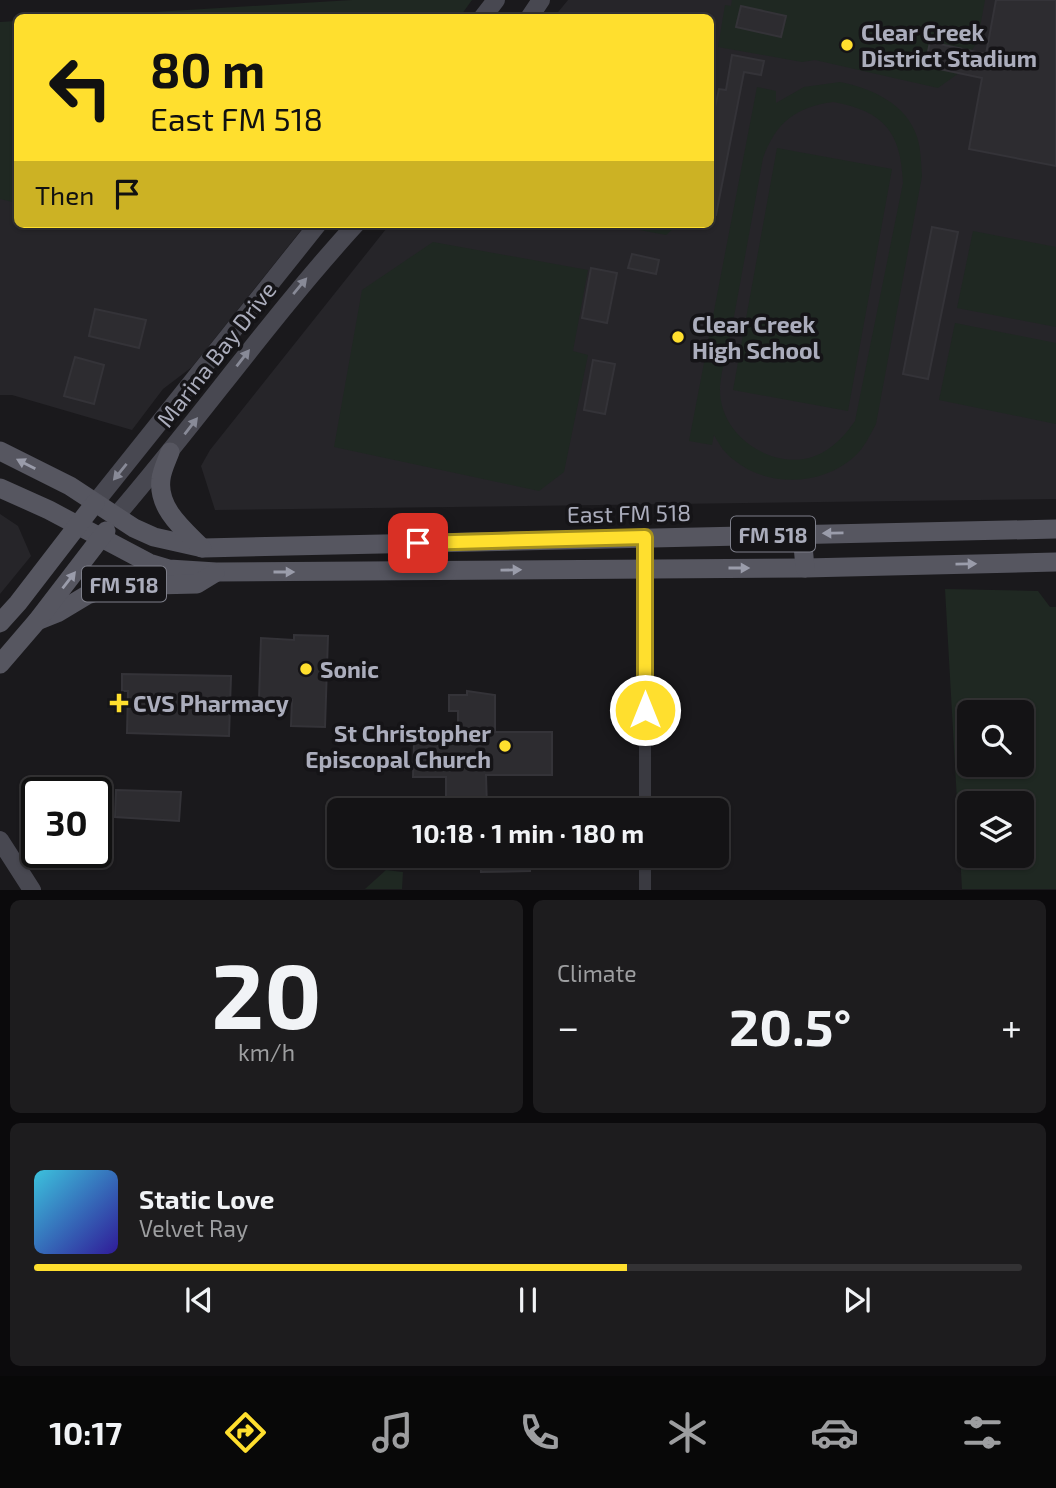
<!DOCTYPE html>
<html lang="en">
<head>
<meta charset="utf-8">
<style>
	body { margin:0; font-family:"Exo 2",sans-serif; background:#1d1c1e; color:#f1f3f6; height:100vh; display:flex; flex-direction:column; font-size:26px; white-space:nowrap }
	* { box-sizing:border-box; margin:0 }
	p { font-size:23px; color:#9d9ea0 }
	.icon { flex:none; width:38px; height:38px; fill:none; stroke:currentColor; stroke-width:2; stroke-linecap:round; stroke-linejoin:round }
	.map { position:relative; height:890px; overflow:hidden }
	.side { display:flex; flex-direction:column; gap:10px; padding:10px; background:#0b0a0c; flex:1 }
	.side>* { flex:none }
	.hud { position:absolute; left:14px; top:14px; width:700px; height:214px; border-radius:10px; box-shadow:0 2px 5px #0004,0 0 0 2px #333234; background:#ffdf2e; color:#111; overflow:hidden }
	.controls { position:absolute; left:957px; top:700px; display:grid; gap:14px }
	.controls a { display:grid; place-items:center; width:77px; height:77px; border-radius:10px; background:#141315; box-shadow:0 2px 5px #0004,0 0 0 2px #333234; font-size:35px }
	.speed { position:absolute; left:21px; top:777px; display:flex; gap:14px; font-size:35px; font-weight:700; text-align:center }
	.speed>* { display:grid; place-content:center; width:91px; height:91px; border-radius:50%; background:#141315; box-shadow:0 2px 5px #0004,0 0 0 2px #333234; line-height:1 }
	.speed .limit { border:4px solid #111; border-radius:10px; background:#fff; color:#111 }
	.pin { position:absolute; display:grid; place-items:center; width:60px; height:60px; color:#fff; margin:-30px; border-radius:14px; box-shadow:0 4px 10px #0006 }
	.me { position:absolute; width:77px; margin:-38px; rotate:0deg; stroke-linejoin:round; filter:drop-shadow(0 0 5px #0008) }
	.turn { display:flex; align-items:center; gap:24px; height:147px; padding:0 21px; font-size:32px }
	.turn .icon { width:91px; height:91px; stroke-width:2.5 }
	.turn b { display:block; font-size:49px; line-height:60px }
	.then { display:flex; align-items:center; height:66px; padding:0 21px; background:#0003; gap:14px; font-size:26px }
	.big { font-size:52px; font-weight:700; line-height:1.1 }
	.side .card { flex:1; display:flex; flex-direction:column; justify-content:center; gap:10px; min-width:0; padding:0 24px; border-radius:10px; background:#1d1c1e }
	.side .dial { align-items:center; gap:0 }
	.dial b { font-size:91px; line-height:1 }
	.song { display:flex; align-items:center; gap:21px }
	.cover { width:84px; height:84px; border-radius:10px; background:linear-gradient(135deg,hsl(190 70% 55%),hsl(250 70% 35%)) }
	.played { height:7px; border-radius:4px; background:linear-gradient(90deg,#ffdf2e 60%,#333234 60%) }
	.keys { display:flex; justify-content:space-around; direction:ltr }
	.heat { display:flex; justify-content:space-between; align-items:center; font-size:38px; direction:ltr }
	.side .tiles { flex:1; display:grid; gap:10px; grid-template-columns:1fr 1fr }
	.card:last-child { grid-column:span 2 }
	.trip { position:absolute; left:327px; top:798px; width:402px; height:70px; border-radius:10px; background:#141315; box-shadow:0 2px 5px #0004,0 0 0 2px #333234; font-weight:700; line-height:70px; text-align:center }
	.tab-bar { display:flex; height:112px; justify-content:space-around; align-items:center; background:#080808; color:#9d9ea0 }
	.tab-bar .icon { width:49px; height:49px }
	.tab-bar .on { color:#ffdf2e }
	.tab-bar b { font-size:32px; color:#f1f3f6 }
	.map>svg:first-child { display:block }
	.built { fill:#262529 }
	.green { fill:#1f2822; fill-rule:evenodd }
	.building { fill:#2d2c30; stroke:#343338; stroke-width:2 }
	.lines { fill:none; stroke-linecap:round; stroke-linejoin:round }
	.street { stroke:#3a3a41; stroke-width:12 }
	.secondary { stroke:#484851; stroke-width:18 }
	.primary { stroke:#565660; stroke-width:19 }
	.oneway { fill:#888a97 }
	.oneway2 { fill:#9a9caa }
	.route-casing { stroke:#a6911e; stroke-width:18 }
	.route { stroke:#ffdf2e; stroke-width:12 }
	.poi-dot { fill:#ffdf2e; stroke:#151417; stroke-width:2.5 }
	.labels { text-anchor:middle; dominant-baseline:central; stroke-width:7; stroke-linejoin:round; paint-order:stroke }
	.shield { fill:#151417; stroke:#7e7f8a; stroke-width:2 }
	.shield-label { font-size:21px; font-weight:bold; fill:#abadbc }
	.poi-label { font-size:23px; font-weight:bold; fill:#abadbc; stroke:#151417; text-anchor:start }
	.street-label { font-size:23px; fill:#abadbc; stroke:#151417 }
</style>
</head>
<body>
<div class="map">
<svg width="1056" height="890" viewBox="0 0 1056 890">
	<rect width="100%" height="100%" fill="#1a191c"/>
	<g class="built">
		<path d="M568,0h488v499l-841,11 -14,-44 9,-16 180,-226h320v-206l-156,-1z"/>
		<path d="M0,197l17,5 1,22h288l-114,143 -29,22 -31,41 -120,-35h-12z"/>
		<path d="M0,514l18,12 13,30 -31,38z"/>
	</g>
	<g class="green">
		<path d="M352,0h120l-13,18 -386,-1z"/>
		<path d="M732,0h253l-8,43 -6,8 -5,23 -7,-1 -21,15 -123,-28 -13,2 -84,-15 7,-42 6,1z"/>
		<path d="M17,21h1l-1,182 -17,-4v-177z"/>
		<path d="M840,82c31,6 67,22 77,55 4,12 4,26 5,39l-46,248c-6,11 -12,24 -21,32 -32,30 -87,32 -121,4 -9,-6 -15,-16 -20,-25l-2,10 -23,-4 68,-354 19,4v12l28,-16zM833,102c51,9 68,30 70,81l-48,238c-17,25 -40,43 -71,38 -33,-5 -64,-33 -64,-69 0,-18 10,-49 13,-68 10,-55 20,-109 30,-164 13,-36 33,-51 70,-56z"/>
		<path d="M777,148l115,21 -44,242 -115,-21z"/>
		<path d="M608,224h71l-13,11z"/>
		<path d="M973,231l83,16v80l-99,-19z"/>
		<path d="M433,242l155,28 -15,81 15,4 -24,117 -25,19 -205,-44 28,-157z"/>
		<path d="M955,323l101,20v81l-117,-24z"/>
		<path d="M945,589l93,2 12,16h6v282h-94zM970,712h52v53h-52zM970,803h52v53h-52z"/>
		<path d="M386,870l17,2 -1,17h-37z"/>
	</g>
	<g class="building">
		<path d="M996,0h60v166l-87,-17 13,-71 -57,-12 5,-24 56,12z"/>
		<path d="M741,6l45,10 -5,21 -45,-10z"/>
		<path d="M732,55l32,6 -3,14 -17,-3 -28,143h-6v-84l9,-42 7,1z"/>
		<path d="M932,227l26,5 -30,147 -25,-5z"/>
		<path d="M632,254l27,6 -3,14 -28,-6z"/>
		<path d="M591,268l26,5 -10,50 -25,-5z"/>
		<path d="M95,309l51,11 -7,28 -50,-12z"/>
		<path d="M75,357l29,8 -10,39 -30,-8z"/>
		<path d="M593,360l22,4 -10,50 -21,-4z"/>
		<path d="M294,635l34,1 -3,91 -34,-1 1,-26h-33l2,-62 33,2z"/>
		<path d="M122,674l109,2 -2,60 -102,-3 1,-42h-6z"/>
		<path d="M467,691l28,4v37h57v43h-66l1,33h-7v2h-11v-5h-23v-28h-33l1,-36h44v-30h-9v-16h18z"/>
		<path d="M116,790l65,2 -2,29 -64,-4z"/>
		<path d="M480,856h50v15l-49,1z"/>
	</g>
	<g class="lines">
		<g class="street">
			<path d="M645,537v273"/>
			<path d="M645,856v34"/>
		</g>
		<g class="secondary">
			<path d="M482,18l14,-18"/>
			<path d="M529,18l12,-18"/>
			<path d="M95,503l223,-279"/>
			<path d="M116,516c82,-95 155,-199 240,-292"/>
			<path d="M0,840l32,50"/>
		</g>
		<g class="primary">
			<path d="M0,451l70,35 64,42 20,9 49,11 853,-19"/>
			<path d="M170,452c-3,8 -8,18 -9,27 -4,29 22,50 41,69"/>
			<path d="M0,488l49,22 100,53 20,6 47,3 589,-4 251,-6"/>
			<path d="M802,534l3,34"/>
			<path d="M37,621l20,-8 30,-18 26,-9 84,-2 18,-11"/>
			<path d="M0,623l18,-20 77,-100"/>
			<path d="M0,664l37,-43 69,-90"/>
		</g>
	</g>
	<defs><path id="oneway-solid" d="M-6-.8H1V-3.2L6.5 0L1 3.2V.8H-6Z" transform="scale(1.75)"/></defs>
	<g class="oneway">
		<use href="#oneway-solid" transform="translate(300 286) rotate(-50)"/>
		<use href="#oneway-solid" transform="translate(243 358) rotate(-52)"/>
		<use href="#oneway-solid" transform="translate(191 426) rotate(-52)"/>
		<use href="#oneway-solid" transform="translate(120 472) rotate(129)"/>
	</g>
	<g class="oneway2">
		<use href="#oneway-solid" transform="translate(26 464) rotate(-153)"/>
		<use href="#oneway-solid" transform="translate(833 533) rotate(179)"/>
		<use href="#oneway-solid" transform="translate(966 564) rotate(-1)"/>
		<use href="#oneway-solid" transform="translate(739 568)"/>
		<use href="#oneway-solid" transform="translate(511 570) rotate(-1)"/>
		<use href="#oneway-solid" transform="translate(284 572)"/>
		<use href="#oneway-solid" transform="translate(69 580) rotate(-52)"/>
	</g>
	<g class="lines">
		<g class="route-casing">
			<path id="route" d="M418,543l227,-6v173"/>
		</g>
		<use href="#route" class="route"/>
	</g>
	<g class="poi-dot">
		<circle cx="847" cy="45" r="7"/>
		<circle cx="678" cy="337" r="7"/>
		<circle cx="306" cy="669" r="7"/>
		<path d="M115.5 692.5h7v7h7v7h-7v7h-7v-7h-7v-7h7z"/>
		<circle cx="505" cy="746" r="7"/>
	</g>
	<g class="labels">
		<g class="shield">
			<rect x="731" y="516.5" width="84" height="35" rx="5"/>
			<rect x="82" y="566.5" width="84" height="35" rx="5"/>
		</g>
		<g class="shield-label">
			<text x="773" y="534">FM 518</text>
			<text x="124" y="584">FM 518</text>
		</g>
		<g class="poi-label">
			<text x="861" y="32">Clear Creek<tspan x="861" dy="26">District Stadium</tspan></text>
			<text x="692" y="324">Clear Creek<tspan x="692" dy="26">High School</tspan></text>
			<text x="320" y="669">Sonic</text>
			<text x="133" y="703">CVS Pharmacy</text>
			<text x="491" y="733" text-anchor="end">St Christopher<tspan x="491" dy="26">Episcopal Church</tspan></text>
		</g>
		<g class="street-label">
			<text transform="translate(216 354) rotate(-52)">Marina Bay Drive</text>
			<text transform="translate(629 513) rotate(-1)">East FM 518</text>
		</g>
	</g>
</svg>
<div class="controls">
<a><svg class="icon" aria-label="search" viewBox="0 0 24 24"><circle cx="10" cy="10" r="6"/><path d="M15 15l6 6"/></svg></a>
<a><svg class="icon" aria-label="layers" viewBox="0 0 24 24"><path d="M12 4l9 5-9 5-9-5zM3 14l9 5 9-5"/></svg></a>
</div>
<div class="speed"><div class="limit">30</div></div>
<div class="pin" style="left:418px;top:543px;background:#d93025"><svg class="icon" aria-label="arrive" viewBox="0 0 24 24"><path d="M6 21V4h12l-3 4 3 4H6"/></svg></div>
<svg class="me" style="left:645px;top:710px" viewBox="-20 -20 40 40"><circle r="17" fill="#ffdf2e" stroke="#fff" stroke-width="3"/><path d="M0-11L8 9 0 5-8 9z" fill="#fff"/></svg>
<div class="trip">10:18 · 1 min · 180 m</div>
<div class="hud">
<div class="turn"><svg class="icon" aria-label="left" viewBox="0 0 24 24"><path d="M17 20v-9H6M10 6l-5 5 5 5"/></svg><div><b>80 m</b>East FM 518</div></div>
<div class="then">Then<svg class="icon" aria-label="arrive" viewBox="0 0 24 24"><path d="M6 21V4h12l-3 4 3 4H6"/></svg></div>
</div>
</div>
<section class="side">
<div class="tiles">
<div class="card dial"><b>20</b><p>km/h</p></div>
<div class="card"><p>Climate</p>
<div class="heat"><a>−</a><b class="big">20.5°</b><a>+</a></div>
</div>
<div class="card">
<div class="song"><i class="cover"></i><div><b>Static Love</b><p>Velvet Ray</p></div></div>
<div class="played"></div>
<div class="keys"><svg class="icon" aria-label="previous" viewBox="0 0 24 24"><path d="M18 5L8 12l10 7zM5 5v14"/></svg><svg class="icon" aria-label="pause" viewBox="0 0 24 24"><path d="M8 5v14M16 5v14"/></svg><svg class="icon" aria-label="next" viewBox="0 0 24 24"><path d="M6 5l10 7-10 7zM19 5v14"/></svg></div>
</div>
</div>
</section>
<nav class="tab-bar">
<b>10:17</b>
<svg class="icon on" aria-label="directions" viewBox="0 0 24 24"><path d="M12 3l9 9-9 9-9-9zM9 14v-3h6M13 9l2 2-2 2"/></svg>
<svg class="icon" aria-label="music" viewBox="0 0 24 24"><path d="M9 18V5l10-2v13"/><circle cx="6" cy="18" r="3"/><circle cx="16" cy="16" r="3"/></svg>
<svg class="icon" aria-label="phone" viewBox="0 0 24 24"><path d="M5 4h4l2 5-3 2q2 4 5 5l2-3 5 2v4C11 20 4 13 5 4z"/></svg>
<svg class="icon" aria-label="climate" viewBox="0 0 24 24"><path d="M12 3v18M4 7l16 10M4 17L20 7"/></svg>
<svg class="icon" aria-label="car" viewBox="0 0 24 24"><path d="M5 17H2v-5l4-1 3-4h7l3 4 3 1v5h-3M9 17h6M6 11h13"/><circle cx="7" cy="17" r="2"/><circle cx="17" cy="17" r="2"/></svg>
<svg class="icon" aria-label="filters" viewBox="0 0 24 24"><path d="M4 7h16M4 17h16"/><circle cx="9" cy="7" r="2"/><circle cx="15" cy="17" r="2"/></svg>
</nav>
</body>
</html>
